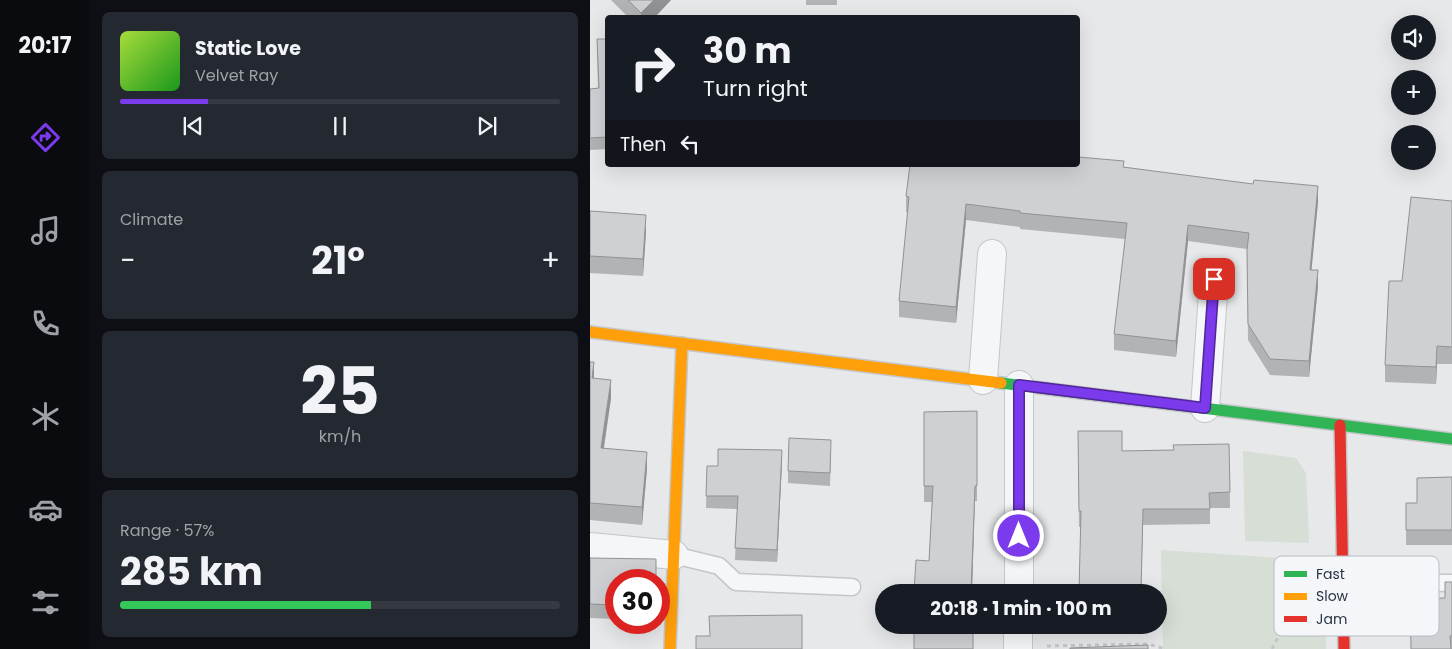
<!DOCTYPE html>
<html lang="en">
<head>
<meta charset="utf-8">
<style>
	body { margin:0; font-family:Poppins,sans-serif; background:#242831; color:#f1f3f6; height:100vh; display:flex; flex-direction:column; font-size:19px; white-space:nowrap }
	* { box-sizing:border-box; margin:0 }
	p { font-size:16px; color:#9ea1a6 }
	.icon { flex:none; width:28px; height:28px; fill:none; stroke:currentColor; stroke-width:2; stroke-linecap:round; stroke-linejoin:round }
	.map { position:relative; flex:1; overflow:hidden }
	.details { display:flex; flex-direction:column; gap:12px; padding:12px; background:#0d0f14; width:500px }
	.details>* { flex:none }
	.guide { position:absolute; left:15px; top:15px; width:475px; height:152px; border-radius:5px; box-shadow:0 5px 20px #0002; background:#171b24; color:#f1f3f6; overflow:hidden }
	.controls { position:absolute; left:801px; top:15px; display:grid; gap:10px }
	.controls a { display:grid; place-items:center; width:45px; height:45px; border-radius:50%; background:#171b24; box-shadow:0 5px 20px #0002; font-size:25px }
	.speed { position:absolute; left:15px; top:569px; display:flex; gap:10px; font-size:25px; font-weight:700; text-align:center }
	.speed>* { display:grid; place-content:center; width:65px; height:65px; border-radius:50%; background:#171b24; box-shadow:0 5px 20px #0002; line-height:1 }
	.speed .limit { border:8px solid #d22; background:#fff; color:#111 }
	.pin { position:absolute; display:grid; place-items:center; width:42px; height:42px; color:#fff; margin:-21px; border-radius:10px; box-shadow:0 2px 8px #0006 }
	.me { position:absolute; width:55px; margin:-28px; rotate:0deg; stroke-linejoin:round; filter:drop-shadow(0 0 4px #0008) }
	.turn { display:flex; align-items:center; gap:18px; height:105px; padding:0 15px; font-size:22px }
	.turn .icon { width:65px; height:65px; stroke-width:2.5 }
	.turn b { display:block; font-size:35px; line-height:42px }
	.then { display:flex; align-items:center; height:48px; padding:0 15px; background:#0003; gap:10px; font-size:19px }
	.big { font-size:38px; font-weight:700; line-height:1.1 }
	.details .widget { flex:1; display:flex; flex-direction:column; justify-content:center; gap:8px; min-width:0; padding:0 18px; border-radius:8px; background:#242831 }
	.details .dial { align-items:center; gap:0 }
	.dial b { font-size:65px; line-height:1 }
	.song { display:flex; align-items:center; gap:15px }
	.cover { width:60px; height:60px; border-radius:8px; background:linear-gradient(135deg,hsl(80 70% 55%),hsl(120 70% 35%)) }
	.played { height:5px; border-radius:2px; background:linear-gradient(90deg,#7c3aed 20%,#363941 20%) }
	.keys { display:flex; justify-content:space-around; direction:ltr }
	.heat { display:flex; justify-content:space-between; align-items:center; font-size:28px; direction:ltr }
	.charge { height:8px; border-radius:4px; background:linear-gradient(90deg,#34c759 57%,#363941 0) }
	.trip { position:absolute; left:285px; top:584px; width:292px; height:50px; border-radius:25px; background:#171b24; box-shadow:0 5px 20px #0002; font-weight:700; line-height:50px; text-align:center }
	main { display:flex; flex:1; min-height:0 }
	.tabs { display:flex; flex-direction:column; width:90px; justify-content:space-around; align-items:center; background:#090b0e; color:#9ea1a6 }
	.tabs .icon { width:35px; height:35px }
	.tabs .selected { color:#7c3aed }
	.tabs b { font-size:22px; color:#f1f3f6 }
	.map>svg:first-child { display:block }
	.green { fill:#d6ded6 }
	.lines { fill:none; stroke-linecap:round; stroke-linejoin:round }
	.lane-casing { stroke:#c4c6c8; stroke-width:19 }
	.street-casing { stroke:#c4c6c8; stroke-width:30 }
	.fast-casing { stroke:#c4c6c8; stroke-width:14 }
	.slow-casing { stroke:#c4c6c8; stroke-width:14 }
	.jam-casing { stroke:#c4c6c8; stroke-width:14 }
	.path { stroke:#c5c6ca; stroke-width:3; stroke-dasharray:4 4; stroke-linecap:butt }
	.lane { stroke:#f5f6f7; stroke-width:16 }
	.street { stroke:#f5f6f7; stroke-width:28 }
	.fast { stroke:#30b455; stroke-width:11 }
	.slow { stroke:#ff9f0a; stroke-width:11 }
	.jam { stroke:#e5322d; stroke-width:11 }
	.wall { fill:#b1b3b5 }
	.shaded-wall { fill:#909294 }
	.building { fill:#ced0d3; stroke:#909294 }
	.route-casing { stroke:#51269a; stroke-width:12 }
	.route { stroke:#7c3aed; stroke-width:9 }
	.key { fill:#f4f6f9; stroke:#b8bcc3; stroke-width:1 }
	.key-label { font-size:14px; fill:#2b3445 }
</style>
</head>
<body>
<main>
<nav class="tabs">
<b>20:17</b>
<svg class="icon selected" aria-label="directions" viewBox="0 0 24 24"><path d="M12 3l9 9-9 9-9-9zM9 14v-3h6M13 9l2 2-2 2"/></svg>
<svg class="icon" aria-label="music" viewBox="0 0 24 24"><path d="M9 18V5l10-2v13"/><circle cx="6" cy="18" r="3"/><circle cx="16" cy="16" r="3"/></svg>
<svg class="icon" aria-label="phone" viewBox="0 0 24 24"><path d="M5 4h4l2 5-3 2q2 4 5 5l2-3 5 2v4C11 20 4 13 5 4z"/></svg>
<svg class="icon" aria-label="climate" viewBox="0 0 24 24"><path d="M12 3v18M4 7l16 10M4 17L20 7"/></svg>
<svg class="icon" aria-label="car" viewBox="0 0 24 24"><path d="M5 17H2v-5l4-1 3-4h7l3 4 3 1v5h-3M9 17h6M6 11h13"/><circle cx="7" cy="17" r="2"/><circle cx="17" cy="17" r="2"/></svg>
<svg class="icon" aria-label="filters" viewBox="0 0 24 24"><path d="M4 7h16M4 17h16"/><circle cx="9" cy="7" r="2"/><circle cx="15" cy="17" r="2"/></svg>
</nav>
<section class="details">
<div class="widget">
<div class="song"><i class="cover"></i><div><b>Static Love</b><p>Velvet Ray</p></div></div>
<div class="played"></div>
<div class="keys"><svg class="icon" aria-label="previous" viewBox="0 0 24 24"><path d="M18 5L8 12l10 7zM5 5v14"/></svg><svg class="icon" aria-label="pause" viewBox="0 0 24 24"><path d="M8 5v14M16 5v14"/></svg><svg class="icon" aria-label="next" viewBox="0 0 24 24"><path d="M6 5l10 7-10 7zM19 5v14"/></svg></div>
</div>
<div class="widget"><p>Climate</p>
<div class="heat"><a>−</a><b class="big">21°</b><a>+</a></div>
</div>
<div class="widget dial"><b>25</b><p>km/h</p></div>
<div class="widget"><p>Range · 57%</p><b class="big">285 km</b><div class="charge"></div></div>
</section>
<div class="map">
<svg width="862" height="649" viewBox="0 0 862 649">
	<rect width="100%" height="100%" fill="#e6e8ea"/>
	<g class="green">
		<path d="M653,451l53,7 10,15 3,70 -64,-2z"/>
		<path d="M571,550l164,11 1,88h-163z"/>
	</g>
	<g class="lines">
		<g class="lane-casing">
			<g id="lane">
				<path d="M84,555l45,11 17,16 116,5"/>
				<path d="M753,582l109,1"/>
			</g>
		</g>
		<g class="street-casing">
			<g id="street">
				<path d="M393,380l9,-126"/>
				<path d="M615,408l9,-129"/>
				<path d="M0,547l84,8"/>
				<path d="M429,592v-207"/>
				<path d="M428,649v-24"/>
			</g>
		</g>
		<g class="fast-casing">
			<path id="fast" d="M411,383l451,56"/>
		</g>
		<g class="slow-casing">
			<g id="slow">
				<path d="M0,332l411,51"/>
				<path d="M80,649l12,-306"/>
			</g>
		</g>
		<g class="jam-casing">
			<path id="jam" d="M750,425l4,224"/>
		</g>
		<g class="path">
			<path d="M457,646l101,-2 18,5"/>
			<path d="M682,649l18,-35 16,-21 8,-3"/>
		</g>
		<use href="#lane" class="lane"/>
		<use href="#street" class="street"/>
		<use href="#fast" class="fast"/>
		<use href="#slow" class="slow"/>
		<use href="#jam" class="jam"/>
	</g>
	<g class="wall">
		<path d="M21,0h60l-17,18h-25z"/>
		<rect x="216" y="0" width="31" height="5"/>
		<path d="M7,39h11v110l-18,1v-61l8,-1z"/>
		<path d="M534,167l194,35 -7,68 7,16 -9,91 -39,-2 -22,-35 -1,-91 -59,-8 -12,116 -62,-7v-16l11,-95 -105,-10v-2l-54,-7 -10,103 -57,-6v-16l9,-88 -2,-1v-16z"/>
		<path d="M862,201v163h-15l-1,20 -51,-2v-17l17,-84z"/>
		<path d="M0,211l56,21 -3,44 -53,-3z"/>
		<path d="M0,362l4,16 17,20 -7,50 43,21 -5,56 -52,-5z"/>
		<path d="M387,411v90h-2l-3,91h-58l15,-31 3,-59h-8v-90z"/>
		<path d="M488,431l44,20 51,-1 56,-6 1,64h-20v16l-67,1 -2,67h-62l2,-65h-2z"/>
		<path d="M241,452l-1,34 -42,-3v-12z"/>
		<path d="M192,462l-5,100 -42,-2 2,-51 -31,-1 1,-42h11z"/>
		<path d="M862,477v68h-46v-42h11v-25z"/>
		<path d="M0,558l26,22v39l-26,-1z"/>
		<path d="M862,582v67h-41l-1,-50 35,-1z"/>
	</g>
	<g class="shaded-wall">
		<path d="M64,0h17l-17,18h-13v-5z"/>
		<path d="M728,186v16l-8,84v-16z"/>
		<path d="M376,204v16l-10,103v-16z"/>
		<path d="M56,215v17l-3,44v-17z"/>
		<path d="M598,225v16l-12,116v-16z"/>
		<path d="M728,270v16l-9,91v-16z"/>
		<path d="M847,346v18l-1,20v-17z"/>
		<path d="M4,362v18l-2,-2z"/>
		<path d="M21,380v18l-10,67v-17z"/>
		<path d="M192,450v12l-5,100v-12z"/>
		<path d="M57,452v17l-5,56v-18z"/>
		<path d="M385,486l-3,106h-1z"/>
	</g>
	<g class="building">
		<path d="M38,0h26l-13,13z"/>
		<path d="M7,39h11v98l-18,1v-49l9,-1z"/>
		<path d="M488,157l46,4 -1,6 130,17 1,-4 64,6 -8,84h8l-9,91 -39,-2 -22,-35 -1,-74 2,-17 -61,-8 -12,116 -62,-7 13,-111 -107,-10v-2l-54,-7 -10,103 -57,-6 10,-104 -3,-1 4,-31h168z"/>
		<path d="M821,197l41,4v146l-15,-1 -1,21 -51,-2 4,-84h13z"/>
		<path d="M0,211l56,4 -3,44 -53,-3z"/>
		<path d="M0,362h4l-2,16 19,2 -10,68 46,4 -5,55 -52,-4z"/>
		<path d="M387,411v75h-2l-4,106h-57l2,-32 13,1 4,-75h-9v-74z"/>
		<path d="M488,431h44v20l52,-1 -1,-5 56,-1 1,48 -21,1 1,16h-67l-2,83h-62l2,-81h-2z"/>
		<path d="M199,438l42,2 -1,33 -42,-2z"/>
		<path d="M128,449l64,1 -5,100 -42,-2 3,-52h-32l1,-30h11z"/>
		<path d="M862,477v53h-46v-27h11v-25z"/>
		<path d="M0,558l66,1v21h-40v25l-26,-1z"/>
		<path d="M855,582h7v54h-2l1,13h-40l-1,-50 35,-1z"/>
		<path d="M212,615v34h-106v-13h14l-1,-20z"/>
		<rect x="324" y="625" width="59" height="24"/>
		<path d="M558,645v4h-78v-1z"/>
	</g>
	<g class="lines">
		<g class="route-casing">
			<path id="route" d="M429,536v-151l186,23 9,-129"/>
		</g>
		<use href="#route" class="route"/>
	</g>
	<rect x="684" y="556" width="165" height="80" rx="8" class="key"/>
	<rect x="694" y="571" width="23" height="6" fill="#30b455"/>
	<rect x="694" y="593" width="23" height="7" fill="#ff9f0a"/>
	<rect x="694" y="616" width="23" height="6" fill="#e5322d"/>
	<g class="key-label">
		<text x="726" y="579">Fast</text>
		<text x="726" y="601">Slow</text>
		<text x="726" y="624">Jam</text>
	</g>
</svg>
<div class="controls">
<a><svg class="icon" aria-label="sound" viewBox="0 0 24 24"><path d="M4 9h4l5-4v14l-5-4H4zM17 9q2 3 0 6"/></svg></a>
<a>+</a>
<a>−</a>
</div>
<div class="speed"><div class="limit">30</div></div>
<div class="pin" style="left:624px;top:279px;background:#d93025"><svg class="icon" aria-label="arrive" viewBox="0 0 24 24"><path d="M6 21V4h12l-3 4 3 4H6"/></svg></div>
<svg class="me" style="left:429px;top:536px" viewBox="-20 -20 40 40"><circle r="17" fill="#7c3aed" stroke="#fff" stroke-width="3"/><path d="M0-11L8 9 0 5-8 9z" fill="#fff"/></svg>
<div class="trip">20:18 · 1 min · 100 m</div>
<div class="guide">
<div class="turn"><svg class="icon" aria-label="right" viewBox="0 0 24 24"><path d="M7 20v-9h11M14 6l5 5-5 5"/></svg><div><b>30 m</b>Turn right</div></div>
<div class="then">Then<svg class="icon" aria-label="left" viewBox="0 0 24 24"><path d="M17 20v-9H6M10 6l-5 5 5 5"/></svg></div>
</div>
</div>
</main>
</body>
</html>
